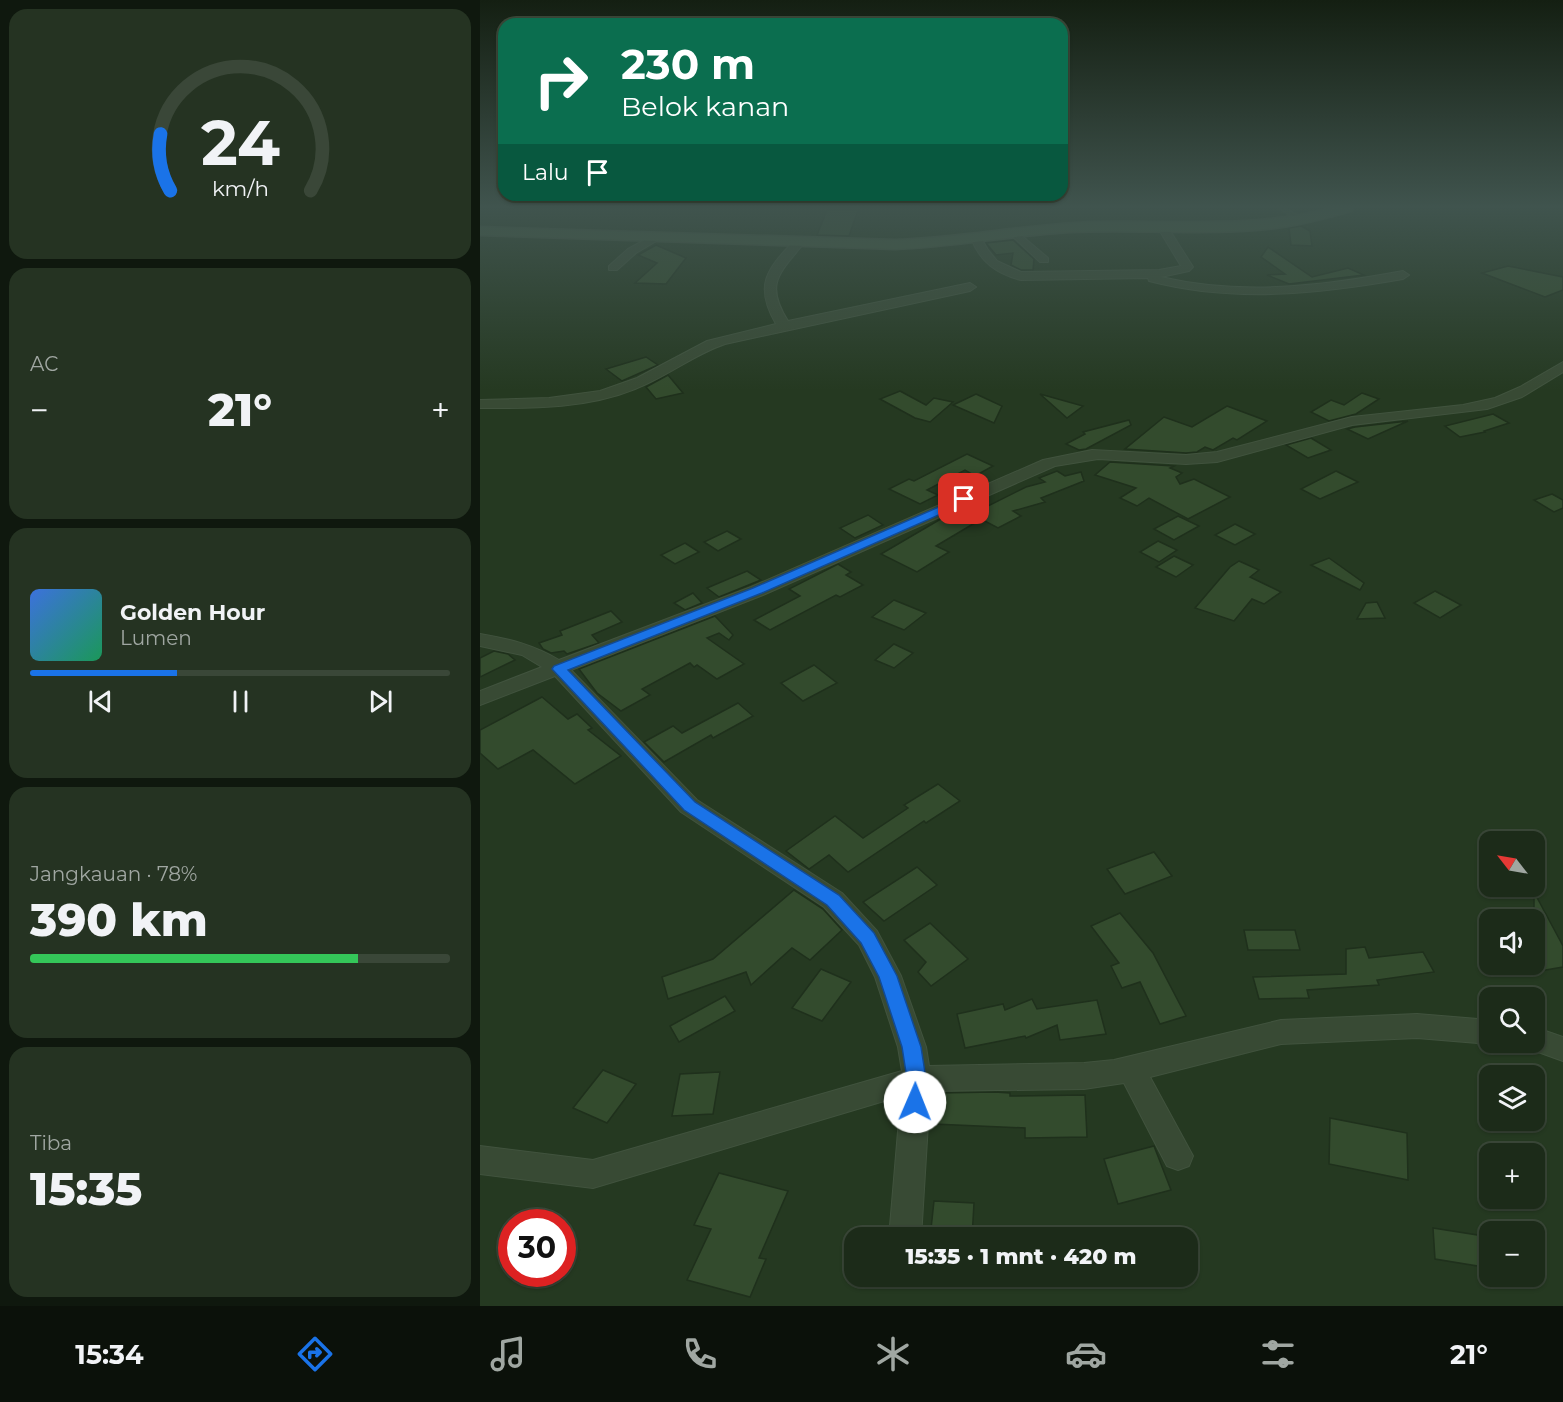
<!DOCTYPE html>
<html lang="id">
<head>
<meta charset="utf-8">
<style>
	body { margin:0; font-family:Montserrat,sans-serif; background:#253322; color:#f1f3f6; height:100vh; display:flex; flex-direction:column; font-size:22px; white-space:nowrap }
	* { box-sizing:border-box; margin:0 }
	p { font-size:20px; color:#a0a7a2 }
	.icon { flex:none; width:33px; height:33px; fill:none; stroke:currentColor; stroke-width:2; stroke-linecap:round; stroke-linejoin:round }
	.map { position:relative; flex:1; overflow:hidden }
	.drawer { display:flex; flex-direction:column; gap:9px; padding:9px; background:#0f180e; width:480px }
	.drawer>* { flex:none }
	.guide { position:absolute; left:18px; top:18px; width:570px; height:183px; border-radius:18px; box-shadow:0 2px 4px #0004,0 0 0 2px #3a4738; background:#0b6e4f; color:#fff; overflow:hidden }
	.needle { width:39px; rotate:301deg }
	.controls { position:absolute; left:999px; top:831px; display:grid; gap:12px }
	.controls a { display:grid; place-items:center; width:66px; height:66px; border-radius:12px; background:#1c2b19; box-shadow:0 2px 4px #0004,0 0 0 2px #3a4738; font-size:30px }
	.speed { position:absolute; left:18px; top:1209px; display:flex; gap:12px; font-size:30px; font-weight:700; text-align:center }
	.speed>* { display:grid; place-content:center; width:78px; height:78px; border-radius:50%; background:#1c2b19; box-shadow:0 2px 4px #0004,0 0 0 2px #3a4738; line-height:1 }
	.speed .limit { border:9px solid #d22; background:#fff; color:#111 }
	.pin { position:absolute; display:grid; place-items:center; width:51px; height:51px; color:#fff; margin:-26px; border-radius:12px; box-shadow:0 3px 9px #0006 }
	.me { position:absolute; width:66px; margin:-33px; rotate:1deg; stroke-linejoin:round; filter:drop-shadow(0 0 4px #0008) }
	.turn { display:flex; align-items:center; gap:21px; height:126px; padding:0 24px; font-size:27px }
	.turn .icon { width:78px; height:78px; stroke-width:2.5 }
	.turn b { display:block; font-size:42px; line-height:51px }
	.then { display:flex; align-items:center; height:57px; padding:0 24px; background:#0003; gap:12px; font-size:22px }
	.big { font-size:45px; font-weight:800; line-height:1.1 }
	.drawer .tile { flex:1; display:flex; flex-direction:column; justify-content:center; gap:9px; min-width:0; padding:0 21px; border-radius:18px; background:#253322 }
	.drawer .dial { align-items:center; gap:0 }
	.dial svg { height:156px; overflow:visible; fill:none; stroke:#3a4738; stroke-width:7; stroke-linecap:round; text-anchor:middle }
	.dial text { fill:#f1f3f6; stroke:none }
	.song { display:flex; align-items:center; gap:18px }
	.cover { width:72px; height:72px; border-radius:9px; background:linear-gradient(135deg,hsl(220 70% 55%),hsl(150 70% 35%)) }
	.played { height:6px; border-radius:3px; background:linear-gradient(90deg,#1a73e8 35%,#3a4738 35%) }
	.keys { display:flex; justify-content:space-around; direction:ltr }
	.heat { display:flex; justify-content:space-between; align-items:center; font-size:33px; direction:ltr }
	.charge { height:9px; border-radius:4px; background:linear-gradient(90deg,#34c759 78%,#3a4738 0) }
	.trip { position:absolute; left:364px; top:1227px; width:354px; height:60px; border-radius:18px; background:#1c2b19; box-shadow:0 2px 4px #0004,0 0 0 2px #3a4738; font-weight:800; line-height:60px; text-align:center }
	.tab-bar { display:flex; height:96px; justify-content:space-around; align-items:center; background:#0b110a; color:#a0a7a2 }
	.tab-bar .icon { width:42px; height:42px }
	.tab-bar .on { color:#1a73e8 }
	.tab-bar b { font-size:27px; color:#f1f3f6 }
	main { display:flex; flex:1; min-height:0 }
	.map>svg:first-child { display:block }
	.building { fill:#334b2d; stroke:#1f301c; stroke-width:1.5 }
	.lines { fill:none; stroke-linecap:round; stroke-linejoin:round }
	.service-casing { stroke:#41533e; stroke-width:3 }
	.minor-casing { stroke:#41533e; stroke-width:2 }
	.secondary-casing { stroke:#41533e; stroke-width:3 }
	.service { fill:#384a34; fill-rule:evenodd }
	.minor { fill:#384a34; fill-rule:evenodd }
	.secondary { fill:#455d42; fill-rule:evenodd }
	.route { fill:#1a73e8; stroke:#114b97; stroke-width:1.5 }
</style>
</head>
<body>
<main>
<section class="drawer">
<div class="tile dial"><svg viewBox="0 0 100 80">
<path d="M14 69A42 42 0 1 1 86 69"/>
<path d="M14 69A42 42 0 0 1 9 40" stroke="#1a73e8"/>
<text x="50" y="56" font-size="32" font-weight="700">24</text>
<text x="50" y="72" font-size="11">km/h</text>
</svg></div>
<div class="tile"><p>AC</p>
<div class="heat"><a>−</a><b class="big">21°</b><a>+</a></div>
</div>
<div class="tile">
<div class="song"><i class="cover"></i><div><b>Golden Hour</b><p>Lumen</p></div></div>
<div class="played"></div>
<div class="keys"><svg class="icon" aria-label="previous" viewBox="0 0 24 24"><path d="M18 5L8 12l10 7zM5 5v14"/></svg><svg class="icon" aria-label="pause" viewBox="0 0 24 24"><path d="M8 5v14M16 5v14"/></svg><svg class="icon" aria-label="next" viewBox="0 0 24 24"><path d="M6 5l10 7-10 7zM19 5v14"/></svg></div>
</div>
<div class="tile"><p>Jangkauan · 78%</p><b class="big">390 km</b><div class="charge"></div></div>
<div class="tile"><p>Tiba</p><b class="big">15:35</b></div>
</section>
<div class="map">
<svg width="1083" height="1306" viewBox="0 0 1083 1306">
	<rect width="100%" height="100%" fill="#253921"/>
	<g class="building">
		<path d="M347,210h31l-9,26 -32,-1z"/>
		<path d="M821,226l9,5 2,15 -21,-1 -2,-17z"/>
		<path d="M533,240l21,19 -1,11h-12l-10,-5 2,-12 -17,2 -10,-12z"/>
		<path d="M176,245l30,13 -20,26 -31,-1 22,-20 -19,-8z"/>
		<path d="M788,247l44,30 36,-9 16,7 -75,9 -22,-9 18,-1 -24,-17z"/>
		<path d="M1028,266l55,11v13l-18,7 -63,-24z"/>
		<path d="M166,357l12,8 -36,16 -16,-12z"/>
		<path d="M188,375l15,18 -27,6 -10,-12z"/>
		<path d="M420,391l26,14 8,-7 19,4 -23,20 -15,-4 -35,-19z"/>
		<path d="M882,393l17,6 -23,15 -27,7 -18,-9 20,-12 13,5z"/>
		<path d="M496,394l26,12 -8,17 -41,-18z"/>
		<path d="M560,394l43,12 -16,12z"/>
		<path d="M747,406l40,15 -30,19 -4,-2 -20,12 -8,-3 -8,5 -11,1 -61,-4 39,-32 28,10z"/>
		<path d="M1013,414l16,9 -25,8 1,1 -25,5 -15,-11z"/>
		<path d="M649,420l2,5 -45,24 -7,1 -13,-6 19,-10 -2,-2z"/>
		<path d="M928,421l-40,18 -21,-10 8,-2z"/>
		<path d="M831,438l20,12 -23,8 -22,-13z"/>
		<path d="M487,454l26,12 -18,10 -10,-6 -38,20 11,5 -18,9 -31,-15 20,-10 5,2z"/>
		<path d="M630,462l64,4 -4,2 12,5 -6,4 4,7 14,-5 36,18 -42,22 -39,-21 -12,8 -17,-8 16,-10 -41,-13z"/>
		<path d="M577,471l8,5 16,-4 3,9 -43,17 4,4 -32,9 8,5 -23,12 -15,-8 -5,1 -42,25 13,6 -32,20 -36,-18 58,-34 21,-10 10,5 56,-28 19,-5 -6,-4z"/>
		<path d="M856,471l22,11 -38,17 -19,-10z"/>
		<path d="M1072,494l11,6v8l-9,4 -20,-12z"/>
		<path d="M388,515l15,10 -28,13 -15,-10z"/>
		<path d="M698,516l21,10 -25,14 -20,-11z"/>
		<path d="M755,524l20,10 -20,11 -20,-10z"/>
		<path d="M247,531l14,8 -23,12 -14,-9z"/>
		<path d="M678,541l19,9 -18,12 -19,-10z"/>
		<path d="M205,543l14,9 -24,12 -14,-9z"/>
		<path d="M694,556l19,9 -17,12 -20,-10z"/>
		<path d="M849,558l35,25 -4,7 -49,-25z"/>
		<path d="M759,561l20,9 -9,7 31,15 -17,12 -12,-5 -18,22 -39,-13 35,-41z"/>
		<path d="M358,564l13,8 -5,3 17,10 -23,12 -4,-2 -66,35 -16,-10 46,-24 -11,-7z"/>
		<path d="M267,571l14,9 -42,17 -12,-9z"/>
		<path d="M955,591l26,14 -21,13 -26,-15z"/>
		<path d="M213,593l9,10 -17,7 -11,-7z"/>
		<path d="M414,600l32,13 -22,17 -32,-13z"/>
		<path d="M897,602l8,16 -28,1 9,-16z"/>
		<path d="M131,611l11,11 -30,13 7,8 -32,11 -3,-3 -13,2 -8,-4 -4,-6 23,-8 -2,-4z"/>
		<path d="M235,616l18,19 -4,5 -10,-7 -12,5 37,26 -27,15 -20,-14 -3,2 -4,-4 -48,26 8,6 -29,16 -24,-18 -18,-24z"/>
		<path d="M414,644l19,9 -19,15 -19,-8z"/>
		<path d="M14,651l14,3 7,6 -35,17v-19z"/>
		<path d="M334,665l23,18 -34,18 -22,-18z"/>
		<path d="M62,697l26,22 9,-5 15,14 -4,2 33,26 -46,28 -42,-34 -35,19 -18,-16v-23z"/>
		<path d="M258,703l15,13 -40,22 -2,-3 -47,27 -20,-20 29,-16 9,7z"/>
		<path d="M458,784l22,17 -34,22 -2,-2 -76,51 -19,-17 -20,14 -23,-18 49,-35 28,22 45,-30 -4,-3z"/>
		<path d="M674,852l18,24 -47,18 -18,-25z"/>
		<path d="M437,867l20,18 -53,36 -21,-19z"/>
		<path d="M314,890l29,19 19,21 -32,30 -18,-12 -41,37 -5,-13 -78,27 -6,-22 51,-18z"/>
		<path d="M1054,892l29,54v21l-29,5z"/>
		<path d="M640,913l33,40 33,63 -26,8 -20,-42 -18,6 -11,-22 8,-3 -28,-37z"/>
		<path d="M450,923l38,36 -37,27 -13,-14 8,-10 -22,-22z"/>
		<path d="M764,930h51l5,20h-52z"/>
		<path d="M885,947l4,11 54,-6 11,20 -57,8 2,5 -72,5 2,8 -50,1 -6,-22 93,-3v-25z"/>
		<path d="M341,969l30,13 -29,39 -30,-13z"/>
		<path d="M245,996l10,15 -56,31 -9,-16z"/>
		<path d="M552,999l5,10 60,-9 9,34 -46,6 -3,-15 -31,13 -1,-2 -60,12 -8,-34 46,-10 2,6z"/>
		<path d="M123,1070l33,14 -29,39 -34,-15z"/>
		<path d="M240,1072l-7,42 -41,2 8,-42z"/>
		<path d="M515,1092l15,1v3l75,-1 2,42 -62,1v-10l-91,-4 4,-31z"/>
		<path d="M850,1118l77,15 1,47 -79,-16z"/>
		<path d="M674,1146l17,44 -53,14 -14,-45z"/>
		<path d="M239,1173l69,18 -29,67 7,1 -16,38 -63,-17 24,-51 -17,-4z"/>
		<path d="M454,1201l40,2 -2,35h-42z"/>
		<path d="M953,1228l57,9v31l-55,-9z"/>
	</g>
	<g class="lines">
		<g class="service-casing">
			<path id="service" d="M799,208h5l20,11 -4,1z"/>
		</g>
		<g class="minor-casing">
			<g id="minor">
				<path d="M683,225l4,1 26,41 -4,4 -28,6c81,19 161,9 242,-6l6,4 -6,4c-86,15 -169,24 -254,2l-1,-3 -127,2c-24,-6 -41,-18 -50,-42l5,-3 4,1 8,14 9,11 24,11 138,-2 22,-4 -23,-38z"/>
				<path d="M534,229l34,29v4h-8l-30,-28v-4z"/>
				<path d="M174,235l5,3 -1,2 -22,13 -19,17h-8v-4l19,-17z"/>
				<path d="M318,240l6,3c-24,30 -40,40 -16,78l182,-38 6,4 -6,4 -245,53c-32,11 -59,33 -90,45 -49,20 -104,19 -155,19v-8l69,-2 51,-7 37,-13 70,-37 69,-17c-22,-38 -10,-54 18,-83z"/>
				<path d="M1083,362v10l-41,25 -35,12 -135,16 -135,37 -31,2 -88,-5 -43,7 -292,129 -192,75 126,130 145,93 35,38 24,45 25,71 3,19 155,-3 30,-3 167,-40 136,-6 73,6v22h4l-4,2 -73,-6 -136,6 -131,33 43,79 -4,10 -11,4 -11,-4 -43,-83 -40,6 -154,2 -9,147h-32l12,-142 -308,92 -113,-14v-28l113,14 309,-89 -4,-24 -23,-70 -16,-32 -35,-38 -143,-95 -126,-136 -75,29v-14l62,-24 -20,-12 -42,-9v-12c30,5 53,11 79,26l192,-73 292,-127 49,-10 94,5 31,-3 135,-35 111,-12 32,-7 25,-11z"/>
				<path d="M1054,1027l29,10v24l-39,-14 -2,-5h12z"/>
			</g>
		</g>
		<g class="secondary-casing">
			<path id="secondary" d="M851,208h22l-2,3c-25,7 -50,14 -75,17 -68,8 -137,1 -205,4 -59,3 -117,15 -176,17l-415,-14v-8l415,13c67,-2 133,-16 200,-18 79,-2 159,7 236,-14z"/>
		</g>
		<use href="#service" class="service"/>
		<use href="#minor" class="minor"/>
		<use href="#secondary" class="secondary"/>
	</g>
	<linearGradient id="sky" x2="0" y2="1"><stop stop-color="#141f12"/><stop offset="0.53" stop-color="#40544e"/><stop offset="1" stop-color="#40544e" stop-opacity="0"/></linearGradient>
	<rect width="1083" height="390" fill="url(#sky)"/>
	<path class="route" d="M484,496l4,1v5l-206,91 -194,77 127,132 144,93 35,38 23,43 24,71 5,32 -1,23 -3,7 -7,2 -7,-2 -3,-7 2,-23 -5,-32 -23,-70 -18,-34 -34,-38 -143,-95 -132,-141 2,-3 199,-78z"/>
</svg>
<div class="controls">
<a><svg class="needle" viewBox="-14 -14 28 28"><path d="M0-13l5 13h-10z" fill="#e53935"/><path d="M0 13l5-13h-10z" fill="#a0a7a2"/></svg></a>
<a><svg class="icon" aria-label="sound" viewBox="0 0 24 24"><path d="M4 9h4l5-4v14l-5-4H4zM17 9q2 3 0 6"/></svg></a>
<a><svg class="icon" aria-label="search" viewBox="0 0 24 24"><circle cx="10" cy="10" r="6"/><path d="M15 15l6 6"/></svg></a>
<a><svg class="icon" aria-label="layers" viewBox="0 0 24 24"><path d="M12 4l9 5-9 5-9-5zM3 14l9 5 9-5"/></svg></a>
<a>+</a>
<a>−</a>
</div>
<div class="speed"><div class="limit">30</div></div>
<div class="pin" style="left:484px;top:499px;background:#d93025"><svg class="icon" aria-label="arrive" viewBox="0 0 24 24"><path d="M6 21V4h12l-3 4 3 4H6"/></svg></div>
<svg class="me" style="left:435px;top:1102px" viewBox="-20 -20 40 40"><circle r="19" fill="#fff"/><path d="M0-13L10 11 0 6-10 11z" fill="#1a73e8"/></svg>
<div class="trip">15:35 · 1 mnt · 420 m</div>
<div class="guide">
<div class="turn"><svg class="icon" aria-label="right" viewBox="0 0 24 24"><path d="M7 20v-9h11M14 6l5 5-5 5"/></svg><div><b>230 m</b>Belok kanan</div></div>
<div class="then">Lalu<svg class="icon" aria-label="arrive" viewBox="0 0 24 24"><path d="M6 21V4h12l-3 4 3 4H6"/></svg></div>
</div>
</div>
</main>
<nav class="tab-bar">
<b>15:34</b>
<svg class="icon on" aria-label="directions" viewBox="0 0 24 24"><path d="M12 3l9 9-9 9-9-9zM9 14v-3h6M13 9l2 2-2 2"/></svg>
<svg class="icon" aria-label="music" viewBox="0 0 24 24"><path d="M9 18V5l10-2v13"/><circle cx="6" cy="18" r="3"/><circle cx="16" cy="16" r="3"/></svg>
<svg class="icon" aria-label="phone" viewBox="0 0 24 24"><path d="M5 4h4l2 5-3 2q2 4 5 5l2-3 5 2v4C11 20 4 13 5 4z"/></svg>
<svg class="icon" aria-label="climate" viewBox="0 0 24 24"><path d="M12 3v18M4 7l16 10M4 17L20 7"/></svg>
<svg class="icon" aria-label="car" viewBox="0 0 24 24"><path d="M5 17H2v-5l4-1 3-4h7l3 4 3 1v5h-3M9 17h6M6 11h13"/><circle cx="7" cy="17" r="2"/><circle cx="17" cy="17" r="2"/></svg>
<svg class="icon" aria-label="filters" viewBox="0 0 24 24"><path d="M4 7h16M4 17h16"/><circle cx="9" cy="7" r="2"/><circle cx="15" cy="17" r="2"/></svg>
<b>21°</b>
</nav>
</body>
</html>
